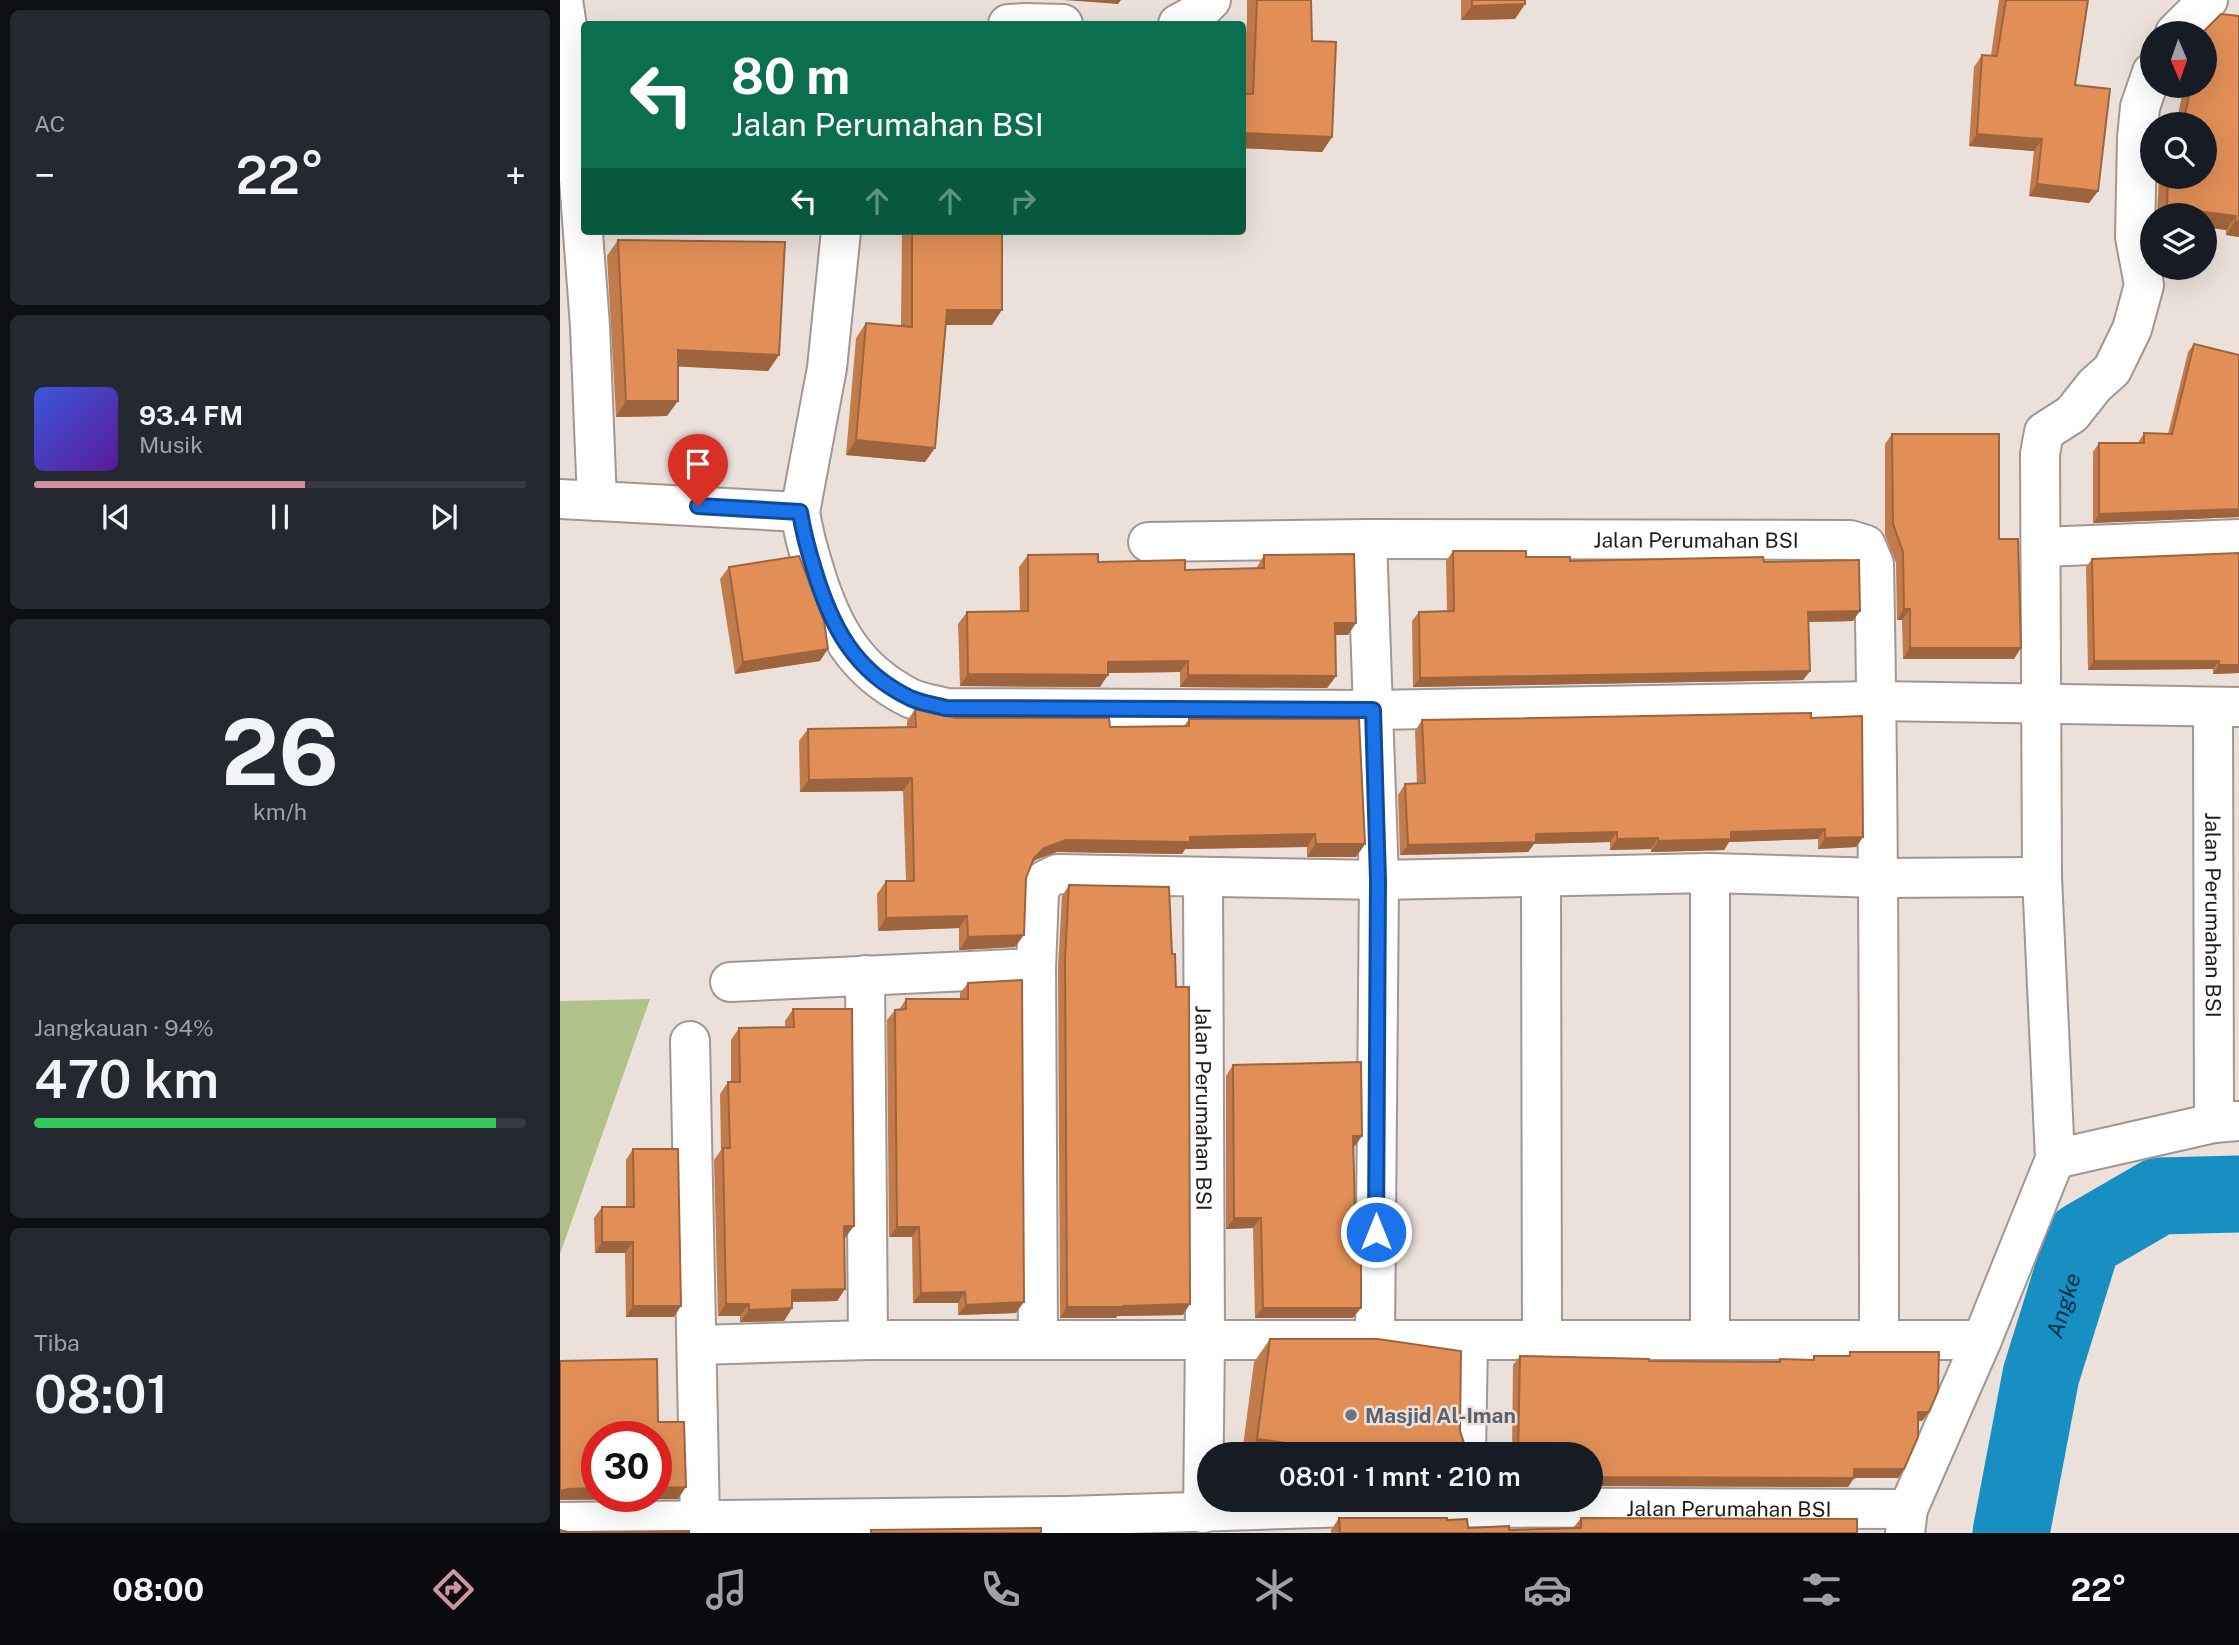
<!DOCTYPE html>
<html lang="id">
<head>
<meta charset="utf-8">
<style>
	body { margin:0; font-family:"Public Sans",sans-serif; background:#242831; color:#f1f3f6; height:100vh; display:flex; flex-direction:column; font-size:26px; white-space:nowrap }
	* { box-sizing:border-box; margin:0 }
	p { font-size:23px; color:#9ea1a6 }
	.icon { flex:none; width:38px; height:38px; fill:none; stroke:currentColor; stroke-width:2; stroke-linecap:round; stroke-linejoin:round }
	.map { position:relative; flex:1; overflow:hidden }
	.drawer { display:flex; flex-direction:column; gap:10px; padding:10px; background:#0d0f14; width:560px }
	.drawer>* { flex:none }
	.guide { position:absolute; left:21px; top:21px; width:665px; height:214px; border-radius:7px; box-shadow:0 7px 28px #0002; background:#0b6e4f; color:#fff; overflow:hidden }
	.needle { width:46px; rotate:178deg }
	.controls { position:absolute; left:1580px; top:21px; display:grid; gap:14px }
	.controls a { display:grid; place-items:center; width:77px; height:77px; border-radius:50%; background:#171b24; box-shadow:0 7px 28px #0002; font-size:35px }
	.speed { position:absolute; left:21px; top:1421px; display:flex; gap:14px; font-size:35px; font-weight:700; text-align:center }
	.speed>* { display:grid; place-content:center; width:91px; height:91px; border-radius:50%; background:#171b24; box-shadow:0 7px 28px #0002; line-height:1 }
	.speed .limit { border:10px solid #d22; background:#fff; color:#111 }
	.pin { position:absolute; display:grid; place-items:center; width:60px; height:60px; color:#fff; margin:-72px -30px; border-radius:50% 50% 50% 0; rotate:-45deg; box-shadow:0 0 7px #0007 }
	.pin .icon { rotate:45deg }
	.me { position:absolute; width:77px; margin:-38px; rotate:0deg; stroke-linejoin:round; filter:drop-shadow(0 0 5px #0008) }
	.turn { display:flex; align-items:center; gap:24px; height:147px; padding:0 35px; font-size:32px }
	.turn .icon { width:91px; height:91px; stroke-width:2.5 }
	.turn b { display:block; font-size:49px; line-height:60px }
	.lanes { display:flex; align-items:center; height:66px; padding:0 35px; background:#0003; justify-content:center; gap:35px; direction:ltr }
	.lanes .off { opacity:.35 }
	.big { font-size:52px; font-weight:600; line-height:1.1 }
	.drawer .tile { flex:1; display:flex; flex-direction:column; justify-content:center; gap:10px; min-width:0; padding:0 24px; border-radius:10px; background:#242831 }
	.drawer .dial { align-items:center; gap:0 }
	.dial b { font-size:91px; line-height:1 }
	.song { display:flex; align-items:center; gap:21px }
	.cover { width:84px; height:84px; border-radius:10px; background:linear-gradient(135deg,hsl(230 70% 55%),hsl(270 70% 35%)) }
	.played { height:7px; border-radius:4px; background:linear-gradient(90deg,#d3929f 55%,#363941 55%) }
	.keys { display:flex; justify-content:space-around; direction:ltr }
	.heat { display:flex; justify-content:space-between; align-items:center; font-size:38px; direction:ltr }
	.charge { height:10px; border-radius:5px; background:linear-gradient(90deg,#34c759 94%,#363941 0) }
	.trip { position:absolute; left:637px; top:1442px; width:406px; height:70px; border-radius:35px; background:#171b24; box-shadow:0 7px 28px #0002; font-weight:600; line-height:70px; text-align:center }
	.dock { display:flex; height:112px; justify-content:space-around; align-items:center; background:#090b0e; color:#9ea1a6 }
	.dock .icon { width:49px; height:49px }
	.dock .current { color:#d3929f }
	.dock b { font-size:32px; color:#f1f3f6 }
	main { display:flex; flex:1; min-height:0 }
	.map>svg:first-child { display:block }
	.green { fill:#b1c18a }
	.lines { fill:none; stroke-linecap:round; stroke-linejoin:round }
	.river { stroke:#188fc3; stroke-width:77 }
	.street-casing { stroke:#a19790; stroke-width:42 }
	.street { stroke:#fff; stroke-width:38 }
	.wall { fill:#c27b4b }
	.shaded-wall { fill:#9e643d }
	.building { fill:#e18f57; stroke:#9e643d; stroke-width:2 }
	.route-casing { stroke:#114b97; stroke-width:18 }
	.route { stroke:#1a73e8; stroke-width:12 }
	.worship-dot { fill:#6b7280; stroke:#ebe0da; stroke-width:2.5 }
	.labels { text-anchor:middle; dominant-baseline:central; stroke-width:5; stroke-linejoin:round; paint-order:stroke }
	.street-label { font-size:21px; fill:#201c19; stroke:#ebe0da }
	.worship-label { font-size:21px; font-weight:bold; fill:#5b616d; stroke:#ebe0da; text-anchor:start }
	.water-label { font-size:23px; font-style:italic; fill:#002f45; stroke:#ebe0da }
</style>
</head>
<body>
<main>
<section class="drawer">
<div class="tile"><p>AC</p>
<div class="heat"><a>−</a><b class="big">22°</b><a>+</a></div>
</div>
<div class="tile">
<div class="song"><i class="cover"></i><div><b>93.4 FM</b><p>Musik</p></div></div>
<div class="played"></div>
<div class="keys"><svg class="icon" aria-label="previous" viewBox="0 0 24 24"><path d="M18 5L8 12l10 7zM5 5v14"/></svg><svg class="icon" aria-label="pause" viewBox="0 0 24 24"><path d="M8 5v14M16 5v14"/></svg><svg class="icon" aria-label="next" viewBox="0 0 24 24"><path d="M6 5l10 7-10 7zM19 5v14"/></svg></div>
</div>
<div class="tile dial"><b>26</b><p>km/h</p></div>
<div class="tile"><p>Jangkauan · 94%</p><b class="big">470 km</b><div class="charge"></div></div>
<div class="tile"><p>Tiba</p><b class="big">08:01</b></div>
</section>
<div class="map">
<svg width="1679" height="1533" viewBox="0 0 1679 1533">
	<rect width="100%" height="100%" fill="#ebe0da"/>
	<path class="green" d="M90,999l-90,255v-253z"/>
	<g class="lines">
		<path class="river" id="s1" d="M1451,1533l30,-158 42,-135 76,-44 80,-2"/>
		<g class="street-casing">
			<g id="street">
				<path d="M3,0l5,33 22,293 7,175"/>
				<path d="M448,24l18,-1 37,1"/>
				<path d="M618,24l20,-11 13,-13"/>
				<path d="M1615,33l33,-33"/>
				<path d="M0,499l240,13c3,19 8,38 14,57 17,57 40,101 96,129 11,5 25,7 36,10l427,2 503,-9 363,6"/>
				<path d="M240,512l27,-144 14,-137"/>
				<path d="M807,539l12,341 -4,460"/>
				<path id="s2" d="M588,542l219,-3 483,1 16,5 8,19c5,258 5,516 5,775"/>
				<path d="M1482,547l197,-8"/>
				<path id="s3" d="M1653,707l1,416"/>
				<path id="s4" d="M643,877l2,463 -2,173"/>
				<path d="M981,877l1,463"/>
				<path d="M305,975l3,365"/>
				<path d="M170,982l306,-14"/>
				<path d="M130,1041l10,479"/>
				<path d="M1495,1159l159,-36 24,-2"/>
				<path d="M1150,1338v-465"/>
				<path d="M478,1340l-2,-372 3,-76 6,-12 12,-6 322,6 331,-7 169,5 163,-1"/>
				<path d="M137,1345l171,-5h1114"/>
				<path d="M906,1454l2,-113"/>
				<path id="s5" d="M0,1522l505,-6 287,-9 556,2"/>
				<path d="M1345,1533l3,-24 74,-169 73,-181 -13,-282 -2,-423 4,-22 28,-18 23,-29 17,-15 20,-41 12,-44 -9,-48 2,-99 3,-31 12,-35"/>
			</g>
		</g>
		<use href="#street" class="street"/>
	</g>
	<g class="wall">
		<path d="M687,0h64l1,41 20,96 -10,15 -80,-4v-54l5,-74z"/>
		<path d="M901,0h64v4l-10,15 -54,1z"/>
		<path d="M1439,0h89l-13,85 23,106 -9,12 -60,-7 5,-45 -65,-5 5,-79 8,-12h9z"/>
		<path d="M1645,33l34,204 -13,-2v-5l-21,-3v-12h-48l2,-38h46v-53h-29l8,-38h21z"/>
		<path d="M342,231h100l-10,94h-46l-21,137 -79,-7 10,-117 10,-15 35,3z"/>
		<path d="M58,240l161,115 -11,16 -90,-5 -11,50 -51,1 -9,-161z"/>
		<path d="M1634,344l45,173 -146,6v-71l6,-9h39l6,-10 24,1 20,-82z"/>
		<path d="M1332,434l107,105 15,120h-111l-1,-39h-5l-1,-57 -11,-28v-91z"/>
		<path d="M893,551l117,10 194,1 89,59 -44,1 1,49 -7,9 -390,7 -1,-66 7,-9 28,-1 -1,-50z"/>
		<path d="M1679,553v120l-26,1v-5l-125,1 -2,-103 6,-8z"/>
		<path d="M468,555l157,15 71,-1 8,-14 84,80h-13l1,41 -9,12 -147,-1v-15l-72,1 -8,14 -140,-1 -2,-62 9,-12 53,-1 -1,-44z"/>
		<path d="M169,567l91,94 -85,13 -15,-95z"/>
		<path d="M355,709l40,9 155,9 74,-1 5,-7 176,125 -9,13h-49v-10l-122,2 -3,5 -125,-2 -22,8 -3,4 -6,14 -11,69 -56,3v-22l-81,3 -1,-37 9,-13h20l-3,-90 -103,1 -1,-51 9,-12 99,-2v-6z"/>
		<path d="M1251,718l52,119 -7,10 -38,2v-10l-89,3 -5,8 -73,2v-3l-41,1v-8l-76,2 -6,8 -128,3 -2,-60 7,-11h12l-2,-53 7,-11z"/>
		<path d="M509,885l114,430 -66,1 -1,2h-56l-2,-350 4,-72z"/>
		<path d="M408,983l48,330 -58,2v-12h-45l-1,-66h-23l-2,-217 8,-10h4l7,-11h54v-6z"/>
		<path d="M233,1009l61,217 -10,12 1,51 -8,12 -45,1v6l-8,13 -44,1v-6h-22l-4,-156 7,-10 -1,-56 8,-12h3v-42l8,-12 46,-1v-6z"/>
		<path d="M673,1065l122,81h-2v172h-98l-2,-90 -27,1v-153z"/>
		<path d="M73,1149l41,168h-48l-1,-64h-30l-1,-35 8,-11h24v-47z"/>
		<path d="M710,1339l190,92 2,23h-220l12,-92z"/>
		<path d="M1290,1352l79,60 -7,9h-4l-14,48 -6,9h-44l-6,9 -257,-1v-32h-79l1,-89 7,-9 129,5 128,1 3,-3 32,1 2,-4h34z"/>
		<path d="M779,1518l108,2 21,8 41,2 64,-2 8,-10 276,15h-526v-3z"/>
	</g>
	<g class="shaded-wall">
		<path d="M504,0h57l-3,4z"/>
		<path d="M965,4l-10,15 -54,1 11,-14z"/>
		<path d="M682,133l90,4 -10,15 -80,-4z"/>
		<path d="M1417,134l65,5 -8,12 -65,-5z"/>
		<path d="M1477,184l61,7 -9,12 -60,-7z"/>
		<path d="M1607,207l69,9 -10,14 -21,-3v-12h-44z"/>
		<path d="M1675,221l4,1v15l-13,-2z"/>
		<path d="M387,310h55l-10,15h-55z"/>
		<path d="M118,350l101,5 -11,16 -101,-5z"/>
		<path d="M66,401h52l-11,15 -51,1z"/>
		<path d="M296,440l79,8 -10,14 -79,-7z"/>
		<path d="M1679,509v8l-146,6 6,-9z"/>
		<path d="M1344,609h6l-8,11h-5z"/>
		<path d="M1300,611l-7,10 -51,1 6,-10z"/>
		<path d="M775,623h21l-8,12h-22z"/>
		<path d="M1350,648h111l-7,11h-111z"/>
		<path d="M268,649l-8,12 -85,13 8,-12z"/>
		<path d="M628,661l-8,11 -80,1 8,-11z"/>
		<path d="M1534,661h125l-6,8 -125,1z"/>
		<path d="M1659,665h20v8l-26,1z"/>
		<path d="M1250,671l-7,9 -390,7 7,-9z"/>
		<path d="M408,674l140,1 -8,12 -140,-1z"/>
		<path d="M628,675l148,1 -9,12 -147,-1z"/>
		<path d="M352,778l-9,13 -103,1 9,-12z"/>
		<path d="M1265,829l-7,10 -89,3 -5,8 -73,2 7,-11 73,-9z"/>
		<path d="M1057,832l-7,10 -76,2 -6,8 -128,3 8,-10 128,-11z"/>
		<path d="M755,834l-8,13 -122,2 -3,5 -125,-2 -22,8 -10,10 9,-12 10,-10 22,-8z"/>
		<path d="M1303,837l-7,10 -38,2 7,-11z"/>
		<path d="M1098,838l-7,11 -41,1 7,-11z"/>
		<path d="M756,844h49l-9,13h-49z"/>
		<path d="M407,916l-8,12 -81,3 8,-13z"/>
		<path d="M464,935l-9,12 -56,3 9,-13z"/>
		<path d="M793,1136h9l-7,10 -9,1z"/>
		<path d="M674,1218h27l-8,10 -27,1z"/>
		<path d="M284,1226h10l-9,12h-9z"/>
		<path d="M337,1227h22l-7,10h-23z"/>
		<path d="M42,1242h31l-8,11h-30z"/>
		<path d="M285,1289l-8,12 -53,1 8,-12z"/>
		<path d="M405,1292l-7,11h-45l8,-10z"/>
		<path d="M464,1302l-8,11 -58,2 8,-10z"/>
		<path d="M166,1304h23l-9,12h-22z"/>
		<path d="M630,1304l-7,11 -66,1 -1,2h-56l7,-11z"/>
		<path d="M73,1306h48l-7,11h-48z"/>
		<path d="M232,1308l-8,13 -44,1 9,-12z"/>
		<path d="M703,1308h98l-8,10h-98z"/>
		<path d="M1358,1412h11l-7,9h-10z"/>
		<path d="M697,1439l89,12 -3,3h-97z"/>
		<path d="M1294,1469h50l-6,9h-44l-6,9 -257,-1v-9z"/>
		<path d="M126,1487l-8,12 -118,1v-9l8,-2 29,-1v8h59v-8z"/>
	</g>
	<g class="building">
		<path d="M697,0h54l1,41 24,1 -4,95 -90,-4v-39h11z"/>
		<path d="M912,0h53v4l-53,2z"/>
		<path d="M1446,0h82l-13,85 35,4 -12,102 -61,-7 5,-45 -65,-5 5,-79 15,1z"/>
		<path d="M1661,14l18,2v206l-4,-1 1,-5 -69,-9 1,-30h37v-53h-22l8,-38h14v-53h-3z"/>
		<path d="M352,231h90v79h-55l-12,138 -79,-8 10,-117 46,4z"/>
		<path d="M58,240l167,2 -6,113 -101,-5v51h-52z"/>
		<path d="M1634,344l45,11v154l-140,5v-71h45v-10l28,1z"/>
		<path d="M1332,434h107v105h19l3,109h-111v-39h-6l-1,-57 -10,-28z"/>
		<path d="M893,551h73v6h44v4l193,-4 1,5 95,-2 1,51 -52,1 2,59 -390,7 -1,-66 35,-1z"/>
		<path d="M1679,553v112h-20v-4h-125l-2,-102z"/>
		<path d="M538,554v8l87,-2v10l79,-2v-13l90,-1 2,69h-21l1,53 -148,-1v-14l-80,1v13l-140,-1 -1,-62 61,-1v-56z"/>
		<path d="M239,556l25,65 4,28 -85,13 -14,-95z"/>
		<path d="M355,709l40,9h154l1,9 79,-1v-7h170l6,125h-49l-1,-10 -125,3v5l-124,-2 -22,8 -10,10 -8,20 -2,57 -56,2 -1,-21 -81,2v-37h28l-2,-103 -103,2 -1,-51 108,-2z"/>
		<path d="M1251,713v5l51,-2 1,121 -38,1v-9l-94,3v7l-73,2v-3l-41,1v-7l-81,2v8l-128,3 -3,-61 20,-1 -3,-63z"/>
		<path d="M509,885l100,2 3,67h3l1,33h13l1,317 -67,2v1h-56l-2,-349z"/>
		<path d="M462,980l2,322 -58,3 -1,-13 -44,1 -2,-66h-22l-2,-217 11,-1v-10h62v-16z"/>
		<path d="M233,1009h59l2,217h-10l1,63 -53,1v18l-43,2v-6h-23l-3,-156h7l-2,-66h12l-1,-54 55,-1z"/>
		<path d="M801,1062l1,74h-9l2,79h6v93h-98l-2,-90h-27l-1,-153z"/>
		<path d="M73,1149h45l3,157h-48v-64h-31v-35h32z"/>
		<path d="M710,1339h108l83,12 -1,80 4,12 -2,11h-116v-3l-89,-12z"/>
		<path d="M1290,1352h89l-1,39 -9,21h-11v25l-14,32h-50v9l-263,-1v-23h-73l2,-98 129,3v2l131,1v-3l34,1v-4h36z"/>
		<path d="M97,1359l1,63h26l2,65 -30,1v-51h-59v51l-29,1 -8,2v-130z"/>
		<path d="M779,1518h108v2l20,-1 1,9 41,-2v4l72,-2v-10l276,1v14h-517z"/>
		<path d="M481,1528v5h-170v-3z"/>
		<path d="M0,1530l8,2 121,-1v2h-129z"/>
	</g>
	<g class="lines">
		<g class="route-casing">
			<path id="route" d="M138,506l102,6c3,19 8,38 14,57 17,57 40,102 96,129 11,5 25,7 36,10l427,2 5,170 -2,352"/>
		</g>
		<use href="#route" class="route"/>
	</g>
	<circle class="worship-dot" cx="791" cy="1415" r="7"/>
	<g class="labels">
		<g class="street-label">
			<text stroke="none"><textPath href="#s2" startOffset="548">Jalan Perumahan BSI</textPath></text>
			<text stroke="none"><textPath href="#s3" startOffset="208">Jalan Perumahan BSI</textPath></text>
			<text stroke="none"><textPath href="#s4" startOffset="231">Jalan Perumahan BSI</textPath></text>
			<text stroke="none"><textPath href="#s5" startOffset="1169">Jalan Perumahan BSI</textPath></text>
		</g>
		<g class="worship-label">
			<text x="805" y="1415">Masjid Al-Iman</text>
		</g>
		<g class="water-label">
			<text stroke="none"><textPath href="#s1" startOffset="234">Angke</textPath></text>
		</g>
	</g>
</svg>
<div class="controls">
<a><svg class="needle" viewBox="-14 -14 28 28"><path d="M0-13l5 13h-10z" fill="#e53935"/><path d="M0 13l5-13h-10z" fill="#9ea1a6"/></svg></a>
<a><svg class="icon" aria-label="search" viewBox="0 0 24 24"><circle cx="10" cy="10" r="6"/><path d="M15 15l6 6"/></svg></a>
<a><svg class="icon" aria-label="layers" viewBox="0 0 24 24"><path d="M12 4l9 5-9 5-9-5zM3 14l9 5 9-5"/></svg></a>
</div>
<div class="speed"><div class="limit">30</div></div>
<div class="pin" style="left:138px;top:506px;background:#d93025"><svg class="icon" aria-label="arrive" viewBox="0 0 24 24"><path d="M6 21V4h12l-3 4 3 4H6"/></svg></div>
<svg class="me" style="left:816px;top:1232px" viewBox="-20 -20 40 40"><circle r="17" fill="#1a73e8" stroke="#fff" stroke-width="3"/><path d="M0-11L8 9 0 5-8 9z" fill="#fff"/></svg>
<div class="trip">08:01 · 1 mnt · 210 m</div>
<div class="guide">
<div class="turn"><svg class="icon" aria-label="left" viewBox="0 0 24 24"><path d="M17 20v-9H6M10 6l-5 5 5 5"/></svg><div><b>80 m</b>Jalan Perumahan BSI</div></div>
<div class="lanes"><svg class="icon" aria-label="left" viewBox="0 0 24 24"><path d="M17 20v-9H6M10 6l-5 5 5 5"/></svg><svg class="icon off" aria-label="ahead" viewBox="0 0 24 24"><path d="M12 20V5M6 11l6-6 6 6"/></svg><svg class="icon off" aria-label="ahead" viewBox="0 0 24 24"><path d="M12 20V5M6 11l6-6 6 6"/></svg><svg class="icon off" aria-label="right" viewBox="0 0 24 24"><path d="M7 20v-9h11M14 6l5 5-5 5"/></svg></div>
</div>
</div>
</main>
<nav class="dock">
<b>08:00</b>
<svg class="icon current" aria-label="directions" viewBox="0 0 24 24"><path d="M12 3l9 9-9 9-9-9zM9 14v-3h6M13 9l2 2-2 2"/></svg>
<svg class="icon" aria-label="music" viewBox="0 0 24 24"><path d="M9 18V5l10-2v13"/><circle cx="6" cy="18" r="3"/><circle cx="16" cy="16" r="3"/></svg>
<svg class="icon" aria-label="phone" viewBox="0 0 24 24"><path d="M5 4h4l2 5-3 2q2 4 5 5l2-3 5 2v4C11 20 4 13 5 4z"/></svg>
<svg class="icon" aria-label="climate" viewBox="0 0 24 24"><path d="M12 3v18M4 7l16 10M4 17L20 7"/></svg>
<svg class="icon" aria-label="car" viewBox="0 0 24 24"><path d="M5 17H2v-5l4-1 3-4h7l3 4 3 1v5h-3M9 17h6M6 11h13"/><circle cx="7" cy="17" r="2"/><circle cx="17" cy="17" r="2"/></svg>
<svg class="icon" aria-label="filters" viewBox="0 0 24 24"><path d="M4 7h16M4 17h16"/><circle cx="9" cy="7" r="2"/><circle cx="15" cy="17" r="2"/></svg>
<b>22°</b>
</nav>
</body>
</html>
